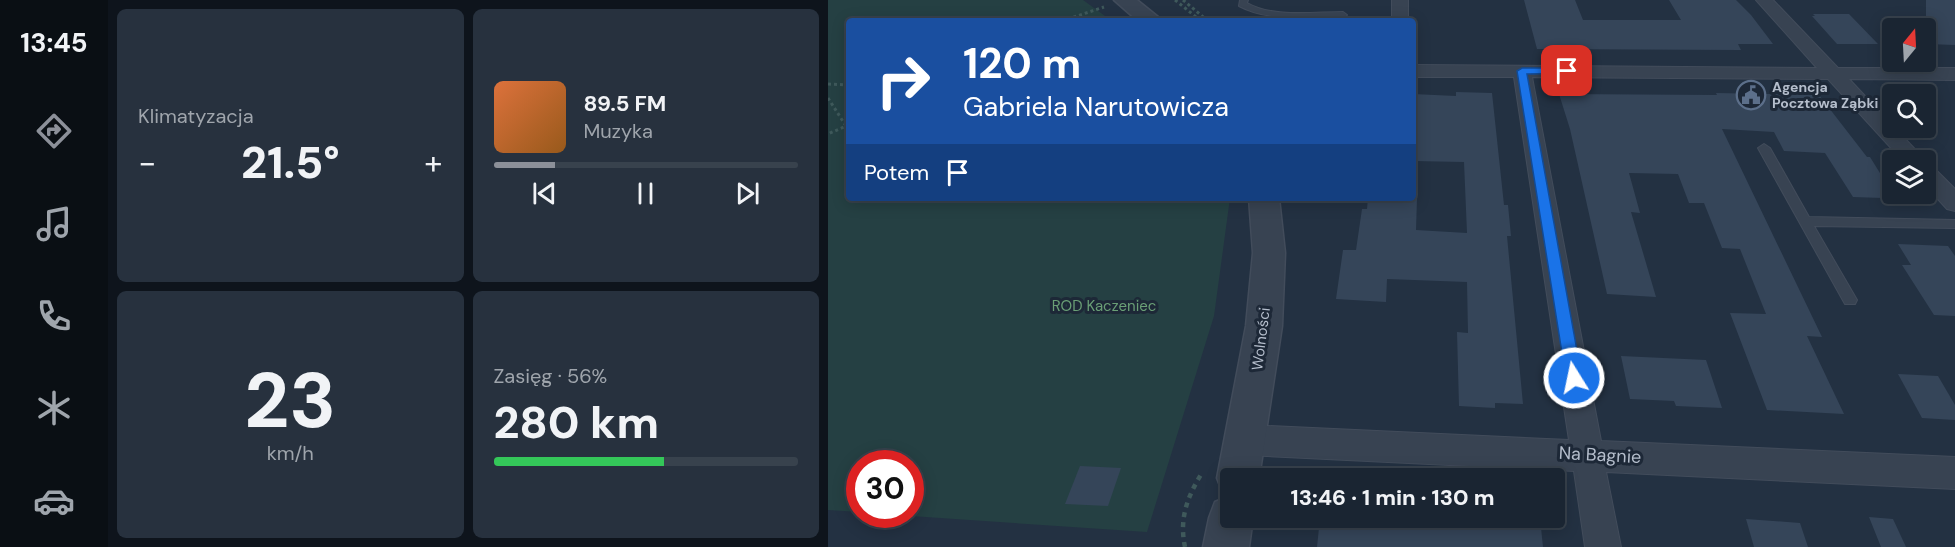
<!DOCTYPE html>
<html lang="pl">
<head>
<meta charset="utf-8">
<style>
	body { margin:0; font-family:"DM Sans",sans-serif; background:#27313e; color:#f1f3f6; height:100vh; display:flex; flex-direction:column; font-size:22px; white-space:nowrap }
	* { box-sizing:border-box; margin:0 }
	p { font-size:20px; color:#9fa5ac }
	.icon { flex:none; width:33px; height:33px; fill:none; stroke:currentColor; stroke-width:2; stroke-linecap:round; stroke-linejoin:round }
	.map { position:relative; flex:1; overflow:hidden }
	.details { display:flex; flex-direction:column; gap:9px; padding:9px; background:#0e141c; width:720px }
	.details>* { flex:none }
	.top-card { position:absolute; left:18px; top:18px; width:570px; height:183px; border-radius:6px; box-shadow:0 3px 15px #0003,0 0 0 2px #38424d; background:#1a4fa0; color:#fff; overflow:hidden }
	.needle { width:39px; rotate:18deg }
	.tools { position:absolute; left:1054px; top:18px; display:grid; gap:12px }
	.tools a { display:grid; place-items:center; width:54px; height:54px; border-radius:6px; background:#1a2532; box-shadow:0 3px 15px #0003,0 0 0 2px #38424d; font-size:30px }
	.speed { position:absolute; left:18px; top:450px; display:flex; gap:12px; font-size:30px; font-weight:700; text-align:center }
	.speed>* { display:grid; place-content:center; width:78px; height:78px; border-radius:50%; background:#1a2532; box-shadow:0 3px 15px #0003,0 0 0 2px #38424d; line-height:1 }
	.speed .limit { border:9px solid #d22; background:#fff; color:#111 }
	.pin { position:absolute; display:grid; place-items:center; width:51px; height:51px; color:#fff; margin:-26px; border-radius:12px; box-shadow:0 3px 9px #0006 }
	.me { position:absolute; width:66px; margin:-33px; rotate:350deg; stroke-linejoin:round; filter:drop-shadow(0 0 4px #0008) }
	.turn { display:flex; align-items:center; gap:21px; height:126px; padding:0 18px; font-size:27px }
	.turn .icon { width:78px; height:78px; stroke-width:2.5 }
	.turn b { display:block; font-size:42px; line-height:51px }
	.then { display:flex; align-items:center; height:57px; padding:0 18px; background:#0003; gap:12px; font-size:22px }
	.big { font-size:45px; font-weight:800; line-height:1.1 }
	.details .widget { flex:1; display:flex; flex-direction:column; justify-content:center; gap:9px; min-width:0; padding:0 21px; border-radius:9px; background:#27313e }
	.details .dial { align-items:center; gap:0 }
	.dial b { font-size:78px; line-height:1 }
	.song { display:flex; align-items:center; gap:18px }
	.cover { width:72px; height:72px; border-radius:9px; background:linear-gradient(135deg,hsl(20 70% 55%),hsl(30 70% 35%)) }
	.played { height:6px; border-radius:3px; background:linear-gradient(90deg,#8c9099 20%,#38424d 20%) }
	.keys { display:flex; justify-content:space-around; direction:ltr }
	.heat { display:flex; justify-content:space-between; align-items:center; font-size:33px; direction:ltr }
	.charge { height:9px; border-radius:4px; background:linear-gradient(90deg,#34c759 56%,#38424d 0) }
	.details .tiles { flex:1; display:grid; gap:9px; grid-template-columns:repeat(2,1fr) }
	.trip { position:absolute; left:392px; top:468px; width:345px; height:60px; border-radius:6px; background:#1a2532; box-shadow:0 3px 15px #0003,0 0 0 2px #38424d; font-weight:800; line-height:60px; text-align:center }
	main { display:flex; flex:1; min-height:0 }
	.menu { display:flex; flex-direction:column; width:108px; justify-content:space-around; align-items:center; background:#0a0f14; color:#9fa5ac }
	.menu .icon { width:42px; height:42px }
	.menu .current { color:#8c9099 }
	.menu b { font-size:27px; color:#f1f3f6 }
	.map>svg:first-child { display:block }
	.green { fill:#254043 }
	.building { fill:#354559 }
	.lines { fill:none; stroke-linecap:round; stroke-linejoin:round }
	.service-casing { stroke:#424c5b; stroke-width:2 }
	.minor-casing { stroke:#424c5b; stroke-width:2 }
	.tertiary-casing { stroke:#424c5b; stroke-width:3 }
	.path-far1 { stroke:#3f595b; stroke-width:3; stroke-dasharray:3 3; stroke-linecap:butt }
	.path { stroke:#3f595b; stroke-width:4.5; stroke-dasharray:5 5; stroke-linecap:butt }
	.service { fill:#384352; fill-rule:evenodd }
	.minor { fill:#384352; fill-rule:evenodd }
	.tertiary { fill:#384352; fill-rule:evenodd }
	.route { fill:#1a73e8; stroke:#114b97; stroke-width:1.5 }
	.labels { text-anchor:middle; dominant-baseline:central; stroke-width:6; stroke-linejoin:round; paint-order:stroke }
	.far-poi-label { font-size:14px; font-weight:bold; fill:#b5becc; stroke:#1d2837; text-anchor:start }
	.park-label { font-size:15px; fill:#6a9f76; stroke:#1d2837 }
	.street-label { font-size:15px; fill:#b5becc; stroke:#1d2837 }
	.near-street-label { font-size:18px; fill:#b5becc; stroke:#1d2837 }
</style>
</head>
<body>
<main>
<nav class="menu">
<b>13:45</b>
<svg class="icon current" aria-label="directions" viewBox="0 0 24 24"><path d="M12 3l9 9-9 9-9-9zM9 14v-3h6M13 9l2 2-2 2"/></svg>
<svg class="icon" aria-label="music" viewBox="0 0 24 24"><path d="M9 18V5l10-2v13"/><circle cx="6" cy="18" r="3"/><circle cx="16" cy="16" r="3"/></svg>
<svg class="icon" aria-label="phone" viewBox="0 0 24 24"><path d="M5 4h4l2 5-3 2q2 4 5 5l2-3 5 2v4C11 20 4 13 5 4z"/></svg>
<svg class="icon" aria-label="climate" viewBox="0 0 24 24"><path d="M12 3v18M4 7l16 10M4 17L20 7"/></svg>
<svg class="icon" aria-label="car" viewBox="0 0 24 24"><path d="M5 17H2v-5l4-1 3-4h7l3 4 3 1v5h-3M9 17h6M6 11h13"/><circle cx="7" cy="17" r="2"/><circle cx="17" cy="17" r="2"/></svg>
</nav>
<section class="details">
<div class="tiles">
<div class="widget"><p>Klimatyzacja</p>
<div class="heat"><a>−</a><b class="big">21.5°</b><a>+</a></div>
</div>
<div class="widget">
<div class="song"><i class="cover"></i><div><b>89.5 FM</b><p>Muzyka</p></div></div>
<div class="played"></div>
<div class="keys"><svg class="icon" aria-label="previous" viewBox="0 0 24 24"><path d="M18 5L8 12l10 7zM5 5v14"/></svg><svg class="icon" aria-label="pause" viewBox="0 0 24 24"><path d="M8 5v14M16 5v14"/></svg><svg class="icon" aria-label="next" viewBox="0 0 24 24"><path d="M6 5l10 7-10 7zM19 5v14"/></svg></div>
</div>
<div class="widget dial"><b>23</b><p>km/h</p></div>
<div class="widget"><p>Zasięg · 56%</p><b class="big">280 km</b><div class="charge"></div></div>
</div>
</section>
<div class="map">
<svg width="1127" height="547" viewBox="0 0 1127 547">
	<rect width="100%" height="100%" fill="#233142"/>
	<path class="green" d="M0,0h255l29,21h-263v177h381l-16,118 -67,216 -251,-17 14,-1v-50h-50l-1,48 -31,-2z"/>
	<g class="building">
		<path d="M696,0h51l8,20h98l-12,-20h67l15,15 22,29h-35l3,6 -204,-1z"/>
		<path d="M1098,0h29v45l-29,-1z"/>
		<path d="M985,14h36l29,30h-41l-25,-28h3z"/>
		<path d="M628,92l36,1 12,112h4l3,31h-4l16,168 -28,-1v5l-36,-2 -2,-74 11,1 -1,-51 -80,-3 -1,23 -50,-3 7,-49h13l6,-41h5l1,-11h49l-1,32 51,3 -3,-71 -51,-1v-67l43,2z"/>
		<path d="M888,93l103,2 48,62h3l23,37 3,1 -16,-1 3,4 -30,-1 -28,-44 -41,-2 -10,-19 -52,-3 100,208 -15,-1 37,78 -77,-4 -37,-97 36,1 -26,-65 -18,-1 -18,-45h-15l-11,-29 -49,-1 11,40 -9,-1 25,85 -49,-3 -37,-165 -11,-35 158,1z"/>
		<path d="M1070,244l50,2 7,10v60l-21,-1 -32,-50h9z"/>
		<path d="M793,356l85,4 16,48 -46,-2 -2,-5 -44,-2z"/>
		<path d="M1070,374l40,2 17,29v15l-33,-2z"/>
		<path d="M252,466l41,2 -13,38 -43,-2z"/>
		<path d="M1041,517l24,2 13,28h-25z"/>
		<path d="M492,518h220l3,29h-226z"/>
		<path d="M918,519l54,4 8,24h-54z"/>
	</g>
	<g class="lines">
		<g class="service-casing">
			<g id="service">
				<path d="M412,0h8l-1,3c27,15 66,9 96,9l4,3 -4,3c-34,-1 -74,4 -104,-12z"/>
				<path d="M936,144l6,4 39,69 146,3v8l-141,-2 43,74 -2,4h-10l-87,-156z"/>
			</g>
		</g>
		<g class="minor-casing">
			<g id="minor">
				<rect x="564" y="0" width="16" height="21"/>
				<path d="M928,0h17l65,68h117v12l-106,-1 76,81h-23l-74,-81 -296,-2 69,364 354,16v32l-349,-17 15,75h-36l-11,-76 -328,-16 -11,-5 -5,-10 5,-10 11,-5 323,15 -55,-363h-101v-12l404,3z"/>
				<path d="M1098,166l8,2 21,21v22l-8,-2 -21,-23z"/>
			</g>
		</g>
		<g class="tertiary-casing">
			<g id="tertiary">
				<path d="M286,0h23l26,21h-25z"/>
				<path d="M421,198h30l6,55 -3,73 -23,152h-29v18l-7,-3 -6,-15 29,-152 7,-73z"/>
				<path d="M402,496v22h23l-4,29h-46l6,-29 6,-16z"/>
			</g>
		</g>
		<g class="path-far1">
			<path d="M347,0l26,21"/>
			<path d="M355,0l25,21"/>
			<path d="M234,21l42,-14"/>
			<path d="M0,84l21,1"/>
			<path d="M0,98l18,28 -18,8"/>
		</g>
		<path class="path" d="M357,547c-6,-28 2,-50 17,-74"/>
		<use href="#service" class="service"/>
		<use href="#minor" class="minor"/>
		<use href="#tertiary" class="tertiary"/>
	</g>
	<path class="route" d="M739,68l3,1v4l-43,1 55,304 -3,5 -5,2 -6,-2 -2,-5 -49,-307 5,-3z"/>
	<defs>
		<g id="civic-ring" transform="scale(1.5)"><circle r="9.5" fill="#1d2837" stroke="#5c6f8a" stroke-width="1.5"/><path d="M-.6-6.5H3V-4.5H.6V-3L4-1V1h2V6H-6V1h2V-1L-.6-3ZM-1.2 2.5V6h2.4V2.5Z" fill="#5c6f8a"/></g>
	</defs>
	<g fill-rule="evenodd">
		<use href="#civic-ring" x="923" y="95"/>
	</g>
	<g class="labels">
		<g class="far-poi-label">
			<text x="944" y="87">Agencja<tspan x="944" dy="16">Pocztowa Ząbki</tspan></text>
		</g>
		<g class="park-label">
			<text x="276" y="306">ROD Kaczeniec</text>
		</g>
		<g class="street-label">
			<text transform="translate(433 339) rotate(-83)">Wolności</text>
		</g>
		<g class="near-street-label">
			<text transform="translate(772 455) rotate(3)">Na Bagnie</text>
		</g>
	</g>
</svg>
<div class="tools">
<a><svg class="needle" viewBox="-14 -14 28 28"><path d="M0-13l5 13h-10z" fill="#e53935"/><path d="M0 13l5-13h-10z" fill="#9fa5ac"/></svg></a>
<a><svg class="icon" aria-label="search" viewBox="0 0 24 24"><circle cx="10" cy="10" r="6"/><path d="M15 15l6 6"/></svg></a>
<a><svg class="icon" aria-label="layers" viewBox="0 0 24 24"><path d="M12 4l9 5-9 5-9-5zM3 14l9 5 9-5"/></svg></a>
</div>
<div class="speed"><div class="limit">30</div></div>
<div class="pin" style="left:739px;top:71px;background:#d93025"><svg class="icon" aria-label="arrive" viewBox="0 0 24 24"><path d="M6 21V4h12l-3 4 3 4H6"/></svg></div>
<svg class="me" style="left:746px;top:378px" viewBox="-20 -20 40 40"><circle r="17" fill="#1a73e8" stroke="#fff" stroke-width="3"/><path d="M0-11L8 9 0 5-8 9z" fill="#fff"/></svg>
<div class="trip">13:46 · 1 min · 130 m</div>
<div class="top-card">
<div class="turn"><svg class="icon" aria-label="right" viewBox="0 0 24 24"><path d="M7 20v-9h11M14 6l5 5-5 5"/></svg><div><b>120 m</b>Gabriela Narutowicza</div></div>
<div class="then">Potem<svg class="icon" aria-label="arrive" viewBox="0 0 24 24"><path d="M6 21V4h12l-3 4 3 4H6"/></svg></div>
</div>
</div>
</main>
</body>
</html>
